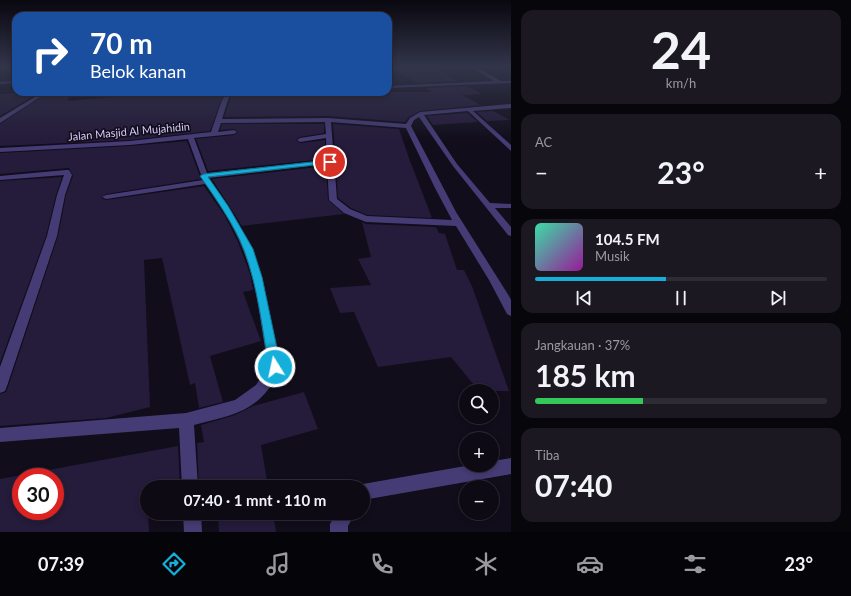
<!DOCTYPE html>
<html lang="id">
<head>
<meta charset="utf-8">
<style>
	body { margin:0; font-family:Lato,sans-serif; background:#1b1822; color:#f1f3f6; height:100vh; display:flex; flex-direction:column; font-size:15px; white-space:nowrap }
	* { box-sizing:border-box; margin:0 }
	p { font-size:13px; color:#9a9aa0 }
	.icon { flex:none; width:22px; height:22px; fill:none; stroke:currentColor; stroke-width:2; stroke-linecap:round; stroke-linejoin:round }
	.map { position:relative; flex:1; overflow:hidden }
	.panel { display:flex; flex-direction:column; gap:10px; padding:10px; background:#07060b; width:340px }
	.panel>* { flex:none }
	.banner { position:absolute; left:12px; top:12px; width:380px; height:84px; border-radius:12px; box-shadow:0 2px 6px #0003,0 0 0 1px #2d2b34; background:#1a4fa0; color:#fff; overflow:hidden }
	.fabs { position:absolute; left:459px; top:384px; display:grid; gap:8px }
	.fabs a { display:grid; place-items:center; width:40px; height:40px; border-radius:50%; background:#0d0a14; box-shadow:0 2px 6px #0003,0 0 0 1px #2d2b34; font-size:20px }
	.speed { position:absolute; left:12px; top:468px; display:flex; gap:8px; font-size:20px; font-weight:700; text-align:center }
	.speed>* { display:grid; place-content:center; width:52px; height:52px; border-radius:50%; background:#0d0a14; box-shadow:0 2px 6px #0003,0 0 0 1px #2d2b34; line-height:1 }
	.speed .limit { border:6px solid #d22; background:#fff; color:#111 }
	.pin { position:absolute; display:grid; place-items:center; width:34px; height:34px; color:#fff; margin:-17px; border:2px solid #fff; border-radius:50%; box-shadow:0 1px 4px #0007 }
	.me { position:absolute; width:44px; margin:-22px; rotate:350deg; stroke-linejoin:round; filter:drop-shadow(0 0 3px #0008) }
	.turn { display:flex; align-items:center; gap:14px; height:84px; padding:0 12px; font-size:18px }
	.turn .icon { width:52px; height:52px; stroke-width:2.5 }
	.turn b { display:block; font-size:28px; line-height:34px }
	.big { font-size:30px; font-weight:700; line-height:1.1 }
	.panel .card { flex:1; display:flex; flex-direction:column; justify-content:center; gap:6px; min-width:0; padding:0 14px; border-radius:12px; background:#1b1822 }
	.panel .dial { align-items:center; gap:0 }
	.dial b { font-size:52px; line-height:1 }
	.song { display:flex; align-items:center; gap:12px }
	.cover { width:48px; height:48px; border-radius:6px; background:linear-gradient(135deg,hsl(160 70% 55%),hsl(300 70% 35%)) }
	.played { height:4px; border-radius:2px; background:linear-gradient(90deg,#15afdc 45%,#2d2b34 45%) }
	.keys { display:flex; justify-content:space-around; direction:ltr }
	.heat { display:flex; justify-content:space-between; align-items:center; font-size:22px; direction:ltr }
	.charge { height:6px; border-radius:3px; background:linear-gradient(90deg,#34c759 37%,#2d2b34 0) }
	.trip { position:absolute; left:140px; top:480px; width:230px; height:40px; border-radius:20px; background:#0d0a14; box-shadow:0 2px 6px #0003,0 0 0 1px #2d2b34; font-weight:700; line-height:40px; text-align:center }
	.tab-bar { display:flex; height:64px; justify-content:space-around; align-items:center; background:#050408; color:#9a9aa0 }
	.tab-bar .icon { width:28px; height:28px }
	.tab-bar .selected { color:#15afdc }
	.tab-bar b { font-size:18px; color:#f1f3f6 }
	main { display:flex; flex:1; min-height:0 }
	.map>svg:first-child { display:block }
	.building { fill:#251b3a; fill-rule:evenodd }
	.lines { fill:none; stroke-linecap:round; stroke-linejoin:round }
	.street { fill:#453c75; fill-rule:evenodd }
	.route { fill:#15afdc; stroke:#0e728f }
	.labels { text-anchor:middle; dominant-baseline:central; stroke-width:3.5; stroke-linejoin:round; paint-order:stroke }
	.far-street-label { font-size:11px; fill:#d7cbfa; stroke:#110d1b }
</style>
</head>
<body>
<main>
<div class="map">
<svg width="511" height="532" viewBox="0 0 511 532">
	<rect width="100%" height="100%" fill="#110d1b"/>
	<g class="building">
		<path d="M389,66h43l26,15 -41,2z"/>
		<path d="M467,86l15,8 -20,1 19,10 -61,6 -11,6 -4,5 -77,-6 -104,1 9,-25 136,5 -6,-5h69l-7,-4z"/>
		<path d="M28,92h12l-40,24v-22z"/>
		<path d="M49,92h24l-6,9 69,-6h55v-3h35l-5,8 -11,31 -80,9 -130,6v-22z"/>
		<path d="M493,111l17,9 -23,1 -10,-9z"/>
		<path d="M467,113l11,9 -45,3 -6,-9z"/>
		<path d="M222,124h102v9l-24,4 -4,3 4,3 25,-3v19l-117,12 -12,-32 38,-4 4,-3 -4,-3 -14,1z"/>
		<path d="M333,124l66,5 10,29 23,60 -65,-3 -16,-7 -13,-10z"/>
		<path d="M187,141l14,38 -95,15 -5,4 5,2 98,-14 21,30 13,26 12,32 3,16 -10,2 18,49 -51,15 13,46 -24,6 -4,-25 -5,2 -28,-127 -18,2 6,147 -44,11 -106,8v-32l6,-2 2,-5 50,-151 8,-41 7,-19 -4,-8 -69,6v-21l130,-7z"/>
		<path d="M326,166l2,34 16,14 -102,12 -30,-47z"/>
		<path d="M62,177l-6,18 -10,41 -46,127v-182z"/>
		<path d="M362,222l4,2 70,3 3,6 6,1 12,36h7l8,16 37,105h-30l-28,-34 -73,10 -24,-55 -14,1 -10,-25 41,-3 -13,-26 13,-2z"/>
		<path d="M304,392l14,37 -57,16 7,42h-69l-2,-44 7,-1 -3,-17 34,-10 18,-9z"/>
		<path d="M178,446l2,41h-33l2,45h-149v-53zM21,477h34v34h-34z"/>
		<path d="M202,513h71l3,19h-57l-1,-18 -15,3z"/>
	</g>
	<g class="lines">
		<g class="street">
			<path d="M469,66h6l26,15h10v2l-123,5v-2l106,-5z"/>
			<path d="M16,81v2l-16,1v-2z"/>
			<path d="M43,92h5l-48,31v-5z"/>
			<path d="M228,92h4l-4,8 -6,19 106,-1 78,6 4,-6 10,-6 91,-8v4l-38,3 38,34v6l-43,-40 -44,4 33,49 33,39 21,1v4h-16l16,19v9l-3,-1 -55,-69 -34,-49 -5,3 -3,6 45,86 53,84 2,4v16l-4,-2 -18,-34 -33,-54 -90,-4 -22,-9 -15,-13 -2,-36 -118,14 20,29 24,42 9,28 19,90c-19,44 -45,47 -87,58l4,62h-16l-3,-59 -179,14v-14l186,-15 49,-13 21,-15 12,-19c-7,-38 -10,-80 -25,-116 -9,-24 -24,-46 -38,-66l-99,15 -4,-2 4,-2 97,-15 -15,-41 -58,6 -130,7v-4l130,-7 81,-9 11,-32zM325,122l1,12 -26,4 -3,2 3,2 26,-4 1,22 -120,13 -13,-35 40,-4 3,-2 -3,-2 -16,2 3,-9zM331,122l75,6 29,60 17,32 -85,-4 -17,-7 -13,-10z"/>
			<path d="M66,170h3l3,5 -7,20 -8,41 -50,150 -2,5 -5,2v-26l47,-131 10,-41 7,-20 -64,5v-4z"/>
			<path d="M511,458v16l-148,26v-13h-6l6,-3 108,-19h21v-4z"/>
			<path d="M183,513h18l1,19h-18z"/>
			<path d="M336,513h19l-7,13v6h-18v-8z"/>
		</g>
	</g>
	<linearGradient id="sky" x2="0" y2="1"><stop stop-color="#09070f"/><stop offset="0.47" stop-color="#32354a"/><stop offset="1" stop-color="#32354a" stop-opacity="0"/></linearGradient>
	<rect width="511" height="141" fill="url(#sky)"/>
	<path class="route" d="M330,160l2,1v2l-124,14 20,29 25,43 9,28 19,90 -2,4 -4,2 -4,-2 -2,-4c-7,-39 -11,-80 -25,-117 -9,-24 -29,-53 -44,-74l4,-2z"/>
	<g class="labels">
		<g class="far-street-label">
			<text transform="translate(129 131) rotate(-5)">Jalan Masjid Al Mujahidin</text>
		</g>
	</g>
</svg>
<div class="fabs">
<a><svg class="icon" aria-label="search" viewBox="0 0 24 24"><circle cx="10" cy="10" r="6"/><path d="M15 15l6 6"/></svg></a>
<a>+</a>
<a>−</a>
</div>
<div class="speed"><div class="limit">30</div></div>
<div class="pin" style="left:330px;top:162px;background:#d93025"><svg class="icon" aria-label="arrive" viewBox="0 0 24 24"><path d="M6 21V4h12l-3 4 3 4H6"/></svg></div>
<svg class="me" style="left:275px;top:367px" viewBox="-20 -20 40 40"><circle r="17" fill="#15afdc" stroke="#fff" stroke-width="3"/><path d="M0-11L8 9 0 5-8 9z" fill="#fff"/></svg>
<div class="trip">07:40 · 1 mnt · 110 m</div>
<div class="banner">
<div class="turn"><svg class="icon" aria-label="right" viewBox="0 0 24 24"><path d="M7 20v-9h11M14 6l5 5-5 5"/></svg><div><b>70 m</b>Belok kanan</div></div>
</div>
</div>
<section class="panel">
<div class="card dial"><b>24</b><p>km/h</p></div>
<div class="card"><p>AC</p>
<div class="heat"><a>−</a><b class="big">23°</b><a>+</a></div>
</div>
<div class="card">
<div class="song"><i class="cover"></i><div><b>104.5 FM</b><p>Musik</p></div></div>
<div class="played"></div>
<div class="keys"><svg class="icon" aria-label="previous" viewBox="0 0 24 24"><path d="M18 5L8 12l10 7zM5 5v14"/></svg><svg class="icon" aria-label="pause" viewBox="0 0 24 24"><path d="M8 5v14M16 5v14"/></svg><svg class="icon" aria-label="next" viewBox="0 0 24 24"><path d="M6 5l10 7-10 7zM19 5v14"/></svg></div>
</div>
<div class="card"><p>Jangkauan · 37%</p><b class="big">185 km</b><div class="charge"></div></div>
<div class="card"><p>Tiba</p><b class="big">07:40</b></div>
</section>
</main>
<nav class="tab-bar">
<b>07:39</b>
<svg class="icon selected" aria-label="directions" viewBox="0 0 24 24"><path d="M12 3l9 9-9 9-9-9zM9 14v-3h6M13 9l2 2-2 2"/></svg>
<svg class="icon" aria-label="music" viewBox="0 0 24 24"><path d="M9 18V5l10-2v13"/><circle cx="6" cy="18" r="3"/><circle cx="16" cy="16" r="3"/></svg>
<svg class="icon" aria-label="phone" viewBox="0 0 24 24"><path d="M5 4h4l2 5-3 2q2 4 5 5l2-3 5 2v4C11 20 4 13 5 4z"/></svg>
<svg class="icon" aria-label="climate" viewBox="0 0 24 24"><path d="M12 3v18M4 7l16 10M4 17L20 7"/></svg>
<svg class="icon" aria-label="car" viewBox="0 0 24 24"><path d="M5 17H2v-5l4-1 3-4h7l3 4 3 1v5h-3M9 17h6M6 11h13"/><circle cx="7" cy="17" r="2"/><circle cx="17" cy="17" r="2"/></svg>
<svg class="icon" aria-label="filters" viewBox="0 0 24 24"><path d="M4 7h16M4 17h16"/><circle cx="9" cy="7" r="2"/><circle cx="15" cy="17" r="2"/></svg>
<b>23°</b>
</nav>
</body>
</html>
